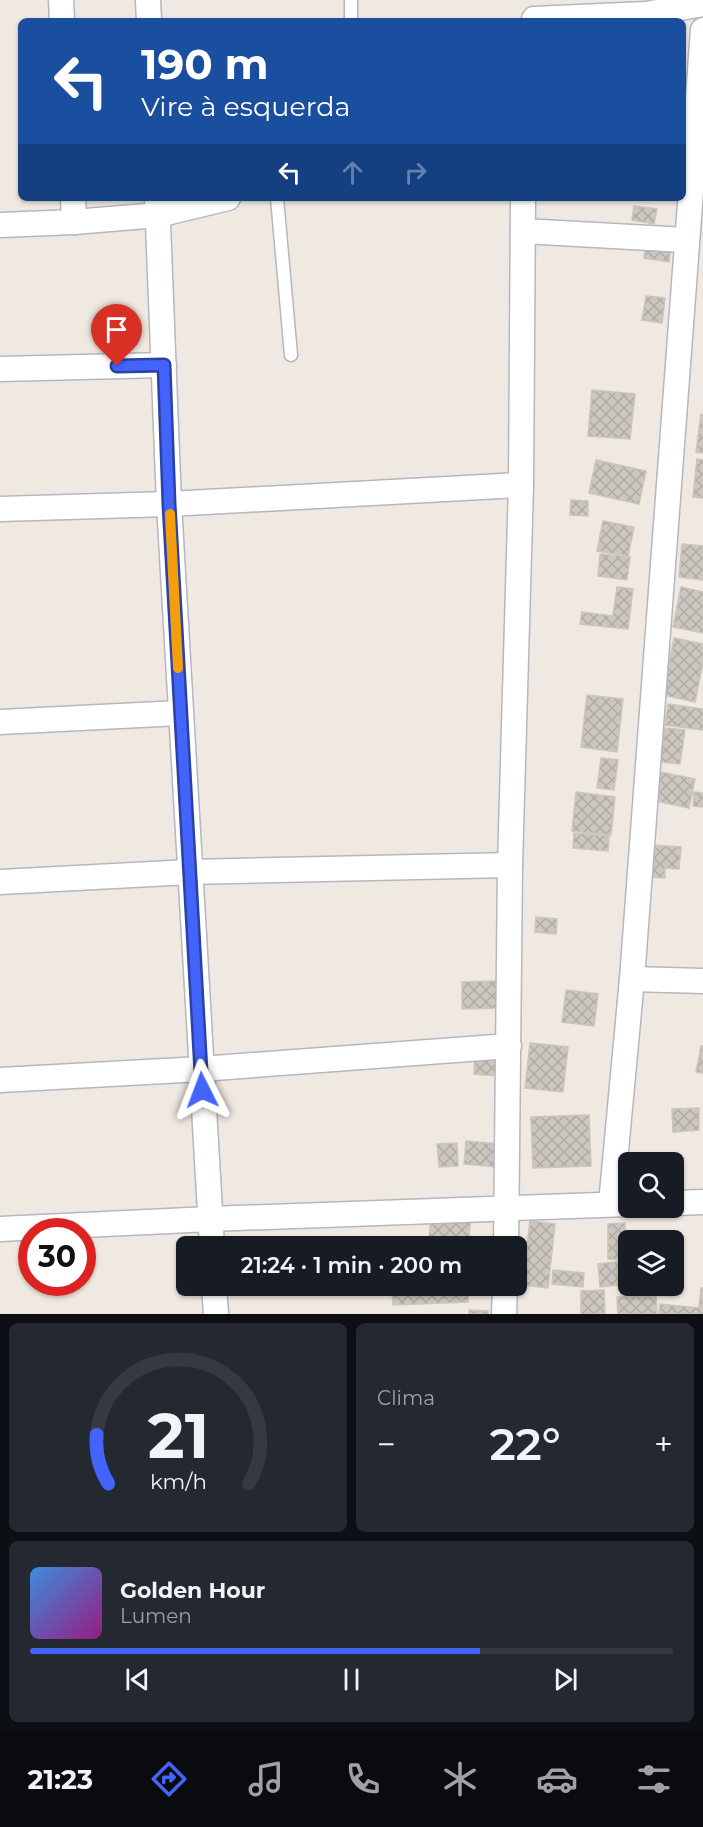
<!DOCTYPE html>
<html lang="pt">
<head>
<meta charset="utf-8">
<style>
	body { margin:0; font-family:Montserrat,sans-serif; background:#242831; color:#f1f3f6; height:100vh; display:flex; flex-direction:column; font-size:22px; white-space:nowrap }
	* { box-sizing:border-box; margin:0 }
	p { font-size:20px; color:#9ea1a6 }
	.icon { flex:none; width:33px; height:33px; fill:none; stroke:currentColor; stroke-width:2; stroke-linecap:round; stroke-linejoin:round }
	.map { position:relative; height:1314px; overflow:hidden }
	.side { display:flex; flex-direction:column; gap:9px; padding:9px; background:#0d0f14; flex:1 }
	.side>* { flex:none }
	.top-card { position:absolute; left:18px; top:18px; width:668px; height:183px; border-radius:9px; box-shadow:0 2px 4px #0004; background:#1a4fa0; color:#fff; overflow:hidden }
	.buttons { position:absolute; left:618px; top:1152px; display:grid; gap:12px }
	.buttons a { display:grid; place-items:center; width:66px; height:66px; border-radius:9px; background:#171b24; box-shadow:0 2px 4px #0004; font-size:30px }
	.speed { position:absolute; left:18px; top:1218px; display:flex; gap:12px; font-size:30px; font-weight:700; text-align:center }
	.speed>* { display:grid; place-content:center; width:78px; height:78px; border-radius:50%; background:#171b24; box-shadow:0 2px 4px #0004; line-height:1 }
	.speed .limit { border:9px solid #d22; background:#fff; color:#111 }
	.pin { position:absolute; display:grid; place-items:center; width:51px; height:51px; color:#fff; margin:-62px -26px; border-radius:50% 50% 50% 0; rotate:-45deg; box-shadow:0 0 6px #0007 }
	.pin .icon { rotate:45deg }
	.me { position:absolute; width:66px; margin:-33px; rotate:357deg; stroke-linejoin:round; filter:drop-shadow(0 0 4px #0008) }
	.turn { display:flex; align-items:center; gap:21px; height:126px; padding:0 24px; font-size:27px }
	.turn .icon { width:78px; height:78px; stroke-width:2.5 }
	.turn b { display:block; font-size:42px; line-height:51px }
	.lanes { display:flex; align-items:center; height:57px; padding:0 24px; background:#0003; justify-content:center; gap:30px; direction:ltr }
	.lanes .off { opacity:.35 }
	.big { font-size:45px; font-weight:600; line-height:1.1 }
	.side .widget { flex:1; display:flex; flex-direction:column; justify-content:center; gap:9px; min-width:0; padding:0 21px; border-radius:9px; background:#242831 }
	.side .dial { align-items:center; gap:0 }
	.dial svg { height:156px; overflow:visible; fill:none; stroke:#363941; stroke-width:7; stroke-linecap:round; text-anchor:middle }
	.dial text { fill:#f1f3f6; stroke:none }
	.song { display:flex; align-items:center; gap:18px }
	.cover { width:72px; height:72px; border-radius:9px; background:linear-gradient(135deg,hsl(210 70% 55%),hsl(310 70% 35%)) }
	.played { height:6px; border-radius:3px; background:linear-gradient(90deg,#4264fb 70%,#363941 70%) }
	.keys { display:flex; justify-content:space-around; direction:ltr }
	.heat { display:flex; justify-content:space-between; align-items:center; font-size:33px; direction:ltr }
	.side .tiles { flex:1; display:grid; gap:9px; grid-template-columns:1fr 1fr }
	.widget:last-child { grid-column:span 2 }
	.trip { position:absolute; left:176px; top:1236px; width:351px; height:60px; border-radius:9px; background:#171b24; box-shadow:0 2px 4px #0004; font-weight:600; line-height:60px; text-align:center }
	.tabs { display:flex; height:96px; justify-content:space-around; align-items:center; background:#090b0e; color:#9ea1a6 }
	.tabs .icon { width:42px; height:42px }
	.tabs .on { color:#4264fb }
	.tabs b { font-size:27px; color:#f1f3f6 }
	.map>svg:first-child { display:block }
	.building { fill:url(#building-cross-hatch); stroke:#cbc5ba; stroke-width:1.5 }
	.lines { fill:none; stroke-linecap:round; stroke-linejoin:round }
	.lane-casing { stroke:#b4b7c1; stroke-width:15 }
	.street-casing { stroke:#b4b7c1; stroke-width:27 }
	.lane { stroke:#fff; stroke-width:12 }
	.street { stroke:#fff; stroke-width:24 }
	.route-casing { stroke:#2b41a3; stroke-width:15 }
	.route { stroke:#4264fb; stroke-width:10 }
	.slow { stroke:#f59e0b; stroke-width:10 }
</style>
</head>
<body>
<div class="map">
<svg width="703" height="1314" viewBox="0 0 703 1314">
	<defs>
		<pattern id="building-cross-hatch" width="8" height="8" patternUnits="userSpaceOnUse" patternTransform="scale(1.5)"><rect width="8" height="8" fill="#cbc7bf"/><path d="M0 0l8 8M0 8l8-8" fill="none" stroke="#afaba4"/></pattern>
	</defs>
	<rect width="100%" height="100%" fill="#efe9e1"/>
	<g class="building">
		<path d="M634,206l23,3 -3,15 -22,-4z"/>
		<path d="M646,242l25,3 -2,17 -25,-4z"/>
		<path d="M646,296l19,2 -3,25 -20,-3z"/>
		<path d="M592,390l43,4 -5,45 -42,-3z"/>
		<path d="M701,414l2,1v38l-7,-1z"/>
		<path d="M697,459l6,1v38l-10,-1z"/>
		<path d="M596,460l50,11 -7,33 -50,-11z"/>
		<path d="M571,500l17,1v15l-18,-1z"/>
		<path d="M603,521l31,6 -6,29 -31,-5z"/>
		<path d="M682,544l21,2v34l-24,-3z"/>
		<path d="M600,554l30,3 -3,23 -29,-4z"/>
		<path d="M617,587l16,2 -5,40 -48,-5 2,-12 31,4z"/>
		<path d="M681,587l22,5v41l-30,-6z"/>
		<path d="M674,638l29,6v18l-8,40 -32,-7z"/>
		<path d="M587,695l36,4 -6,53 -36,-5z"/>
		<path d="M668,704l35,5v21l-38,-5z"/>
		<path d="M665,728l20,2 -5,34 -20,-2z"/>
		<path d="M601,758l17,2 -4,30 -17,-2z"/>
		<path d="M661,772l34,7 -6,29 -34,-7z"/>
		<path d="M576,792l39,5 -4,38 -39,-4z"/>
		<path d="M694,792l9,1v14l-10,-1z"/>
		<path d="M574,833l35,3 -1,15 -35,-3z"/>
		<path d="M653,845l28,2 -2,22 -14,-1v10l-14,-1z"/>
		<path d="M536,917l21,2 -1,15 -21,-2z"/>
		<path d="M496,981l1,27 -35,1v-27z"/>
		<path d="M566,990l32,4 -4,32 -32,-4z"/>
		<path d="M530,1043l38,4 -5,45 -38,-4z"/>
		<path d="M701,1046h2v27l-7,-1z"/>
		<path d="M475,1054l23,1 -1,21 -23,-2z"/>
		<path d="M699,1108v22l-26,2 -1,-23z"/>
		<path d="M589,1115l2,51 -58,2 -2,-51z"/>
		<path d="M466,1141l34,3 -2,23 -34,-3z"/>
		<path d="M457,1143l1,23 -19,1 -2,-23z"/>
		<path d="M432,1212l39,4 -3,30h-40z"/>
		<path d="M530,1221l25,3 -7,64 -26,-3z"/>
		<path d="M625,1223v37l-17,-1v-35z"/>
		<path d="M480,1241l13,2v3h-14z"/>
		<path d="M625,1261l3,23 -28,3 -2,-23z"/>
		<path d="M553,1270l31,3 -1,14 -31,-3z"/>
		<path d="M430,1286h38v16l-75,3 -1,-13 38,-1z"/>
		<path d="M631,1286h41l-1,10 -41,-4z"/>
		<path d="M701,1288h2v26h-44l1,-10 39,4z"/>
		<path d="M604,1290l1,24h-24v-23z"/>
		<path d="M656,1296l1,18h-39l-1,-17z"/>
		<path d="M469,1310l19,1v3h-19z"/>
	</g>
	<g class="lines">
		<g class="lane-casing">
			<g id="lane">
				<path d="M351,21v-21"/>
				<path d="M277,198l14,157"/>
			</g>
		</g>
		<g class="street-casing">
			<g id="street">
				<path d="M61,0l1,21"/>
				<path d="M148,0l1,21"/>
				<path d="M534,19l112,-5 57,-10"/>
				<path d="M73,198l1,24"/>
				<path d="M157,198l12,306 43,742"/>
				<path d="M0,225l74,-3 84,-7 70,-17"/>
				<path d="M523,231l163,9"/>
				<path d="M0,369l164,-4"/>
				<path d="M0,509l169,-5 352,-19"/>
				<path d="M0,722l180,-9"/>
				<path d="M0,882l190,-10 320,-7"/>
				<path d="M632,979l71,2"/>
				<path d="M0,1080l201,-11 308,-23"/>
				<path d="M674,1203l29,-1"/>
				<path d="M611,1204l21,-225 71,-949"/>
				<path d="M0,1229l210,-10 418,-15"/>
				<path d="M506,1246l4,-381 11,-380 2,-287"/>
				<path d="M214,1286l2,28"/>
				<path d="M504,1314l1,-28"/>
			</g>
		</g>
		<use href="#lane" class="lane"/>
		<use href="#street" class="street"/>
	</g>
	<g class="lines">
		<g class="route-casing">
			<path id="route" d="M117,366l47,-1 5,139 33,586"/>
		</g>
		<use href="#route" class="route"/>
		<path class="slow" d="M170,514l8,154"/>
	</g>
</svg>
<div class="buttons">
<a><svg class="icon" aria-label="search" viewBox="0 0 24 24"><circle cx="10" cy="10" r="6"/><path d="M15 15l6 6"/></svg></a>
<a><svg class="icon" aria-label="layers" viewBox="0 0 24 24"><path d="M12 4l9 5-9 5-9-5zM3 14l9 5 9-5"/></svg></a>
</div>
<div class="speed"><div class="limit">30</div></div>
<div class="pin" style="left:117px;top:366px;background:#d93025"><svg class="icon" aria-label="arrive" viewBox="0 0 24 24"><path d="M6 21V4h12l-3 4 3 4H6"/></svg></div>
<svg class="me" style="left:202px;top:1090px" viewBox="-20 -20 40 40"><path d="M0-17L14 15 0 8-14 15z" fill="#4264fb" stroke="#fff" stroke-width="4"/></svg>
<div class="trip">21:24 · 1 min · 200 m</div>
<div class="top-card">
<div class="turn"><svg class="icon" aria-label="left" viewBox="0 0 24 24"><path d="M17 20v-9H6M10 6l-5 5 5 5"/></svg><div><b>190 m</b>Vire à esquerda</div></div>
<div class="lanes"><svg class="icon" aria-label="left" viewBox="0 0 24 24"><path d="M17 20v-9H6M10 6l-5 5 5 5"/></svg><svg class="icon off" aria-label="ahead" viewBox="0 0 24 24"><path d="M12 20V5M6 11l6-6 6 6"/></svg><svg class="icon off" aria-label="right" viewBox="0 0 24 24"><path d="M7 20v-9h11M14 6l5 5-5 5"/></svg></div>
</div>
</div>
<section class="side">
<div class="tiles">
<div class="widget dial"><svg viewBox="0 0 100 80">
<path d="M14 69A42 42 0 1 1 86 69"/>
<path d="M14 69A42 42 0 0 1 8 44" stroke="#4264fb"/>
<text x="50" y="56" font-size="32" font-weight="700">21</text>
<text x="50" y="72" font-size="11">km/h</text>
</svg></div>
<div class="widget"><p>Clima</p>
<div class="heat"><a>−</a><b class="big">22°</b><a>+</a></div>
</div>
<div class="widget">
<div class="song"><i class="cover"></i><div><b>Golden Hour</b><p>Lumen</p></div></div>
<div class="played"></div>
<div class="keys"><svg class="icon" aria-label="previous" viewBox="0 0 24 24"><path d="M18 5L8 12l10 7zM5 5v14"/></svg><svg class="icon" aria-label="pause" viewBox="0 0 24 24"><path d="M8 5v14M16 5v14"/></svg><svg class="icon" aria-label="next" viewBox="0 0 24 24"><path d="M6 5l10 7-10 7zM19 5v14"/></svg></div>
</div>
</div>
</section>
<nav class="tabs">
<b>21:23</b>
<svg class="icon on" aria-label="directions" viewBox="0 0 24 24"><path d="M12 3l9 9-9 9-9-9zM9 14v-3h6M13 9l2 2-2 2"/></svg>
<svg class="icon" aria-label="music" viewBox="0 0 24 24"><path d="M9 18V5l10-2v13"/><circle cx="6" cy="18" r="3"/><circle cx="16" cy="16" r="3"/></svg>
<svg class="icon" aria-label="phone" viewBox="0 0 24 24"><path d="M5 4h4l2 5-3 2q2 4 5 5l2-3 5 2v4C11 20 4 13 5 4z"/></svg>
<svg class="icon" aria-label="climate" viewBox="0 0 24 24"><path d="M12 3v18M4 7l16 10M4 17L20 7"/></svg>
<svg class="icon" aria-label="car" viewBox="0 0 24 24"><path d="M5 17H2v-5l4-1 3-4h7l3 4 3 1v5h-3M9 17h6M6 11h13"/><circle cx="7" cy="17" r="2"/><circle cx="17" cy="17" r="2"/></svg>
<svg class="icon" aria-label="filters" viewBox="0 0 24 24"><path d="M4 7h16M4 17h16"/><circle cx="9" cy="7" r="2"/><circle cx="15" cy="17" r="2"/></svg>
</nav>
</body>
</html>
